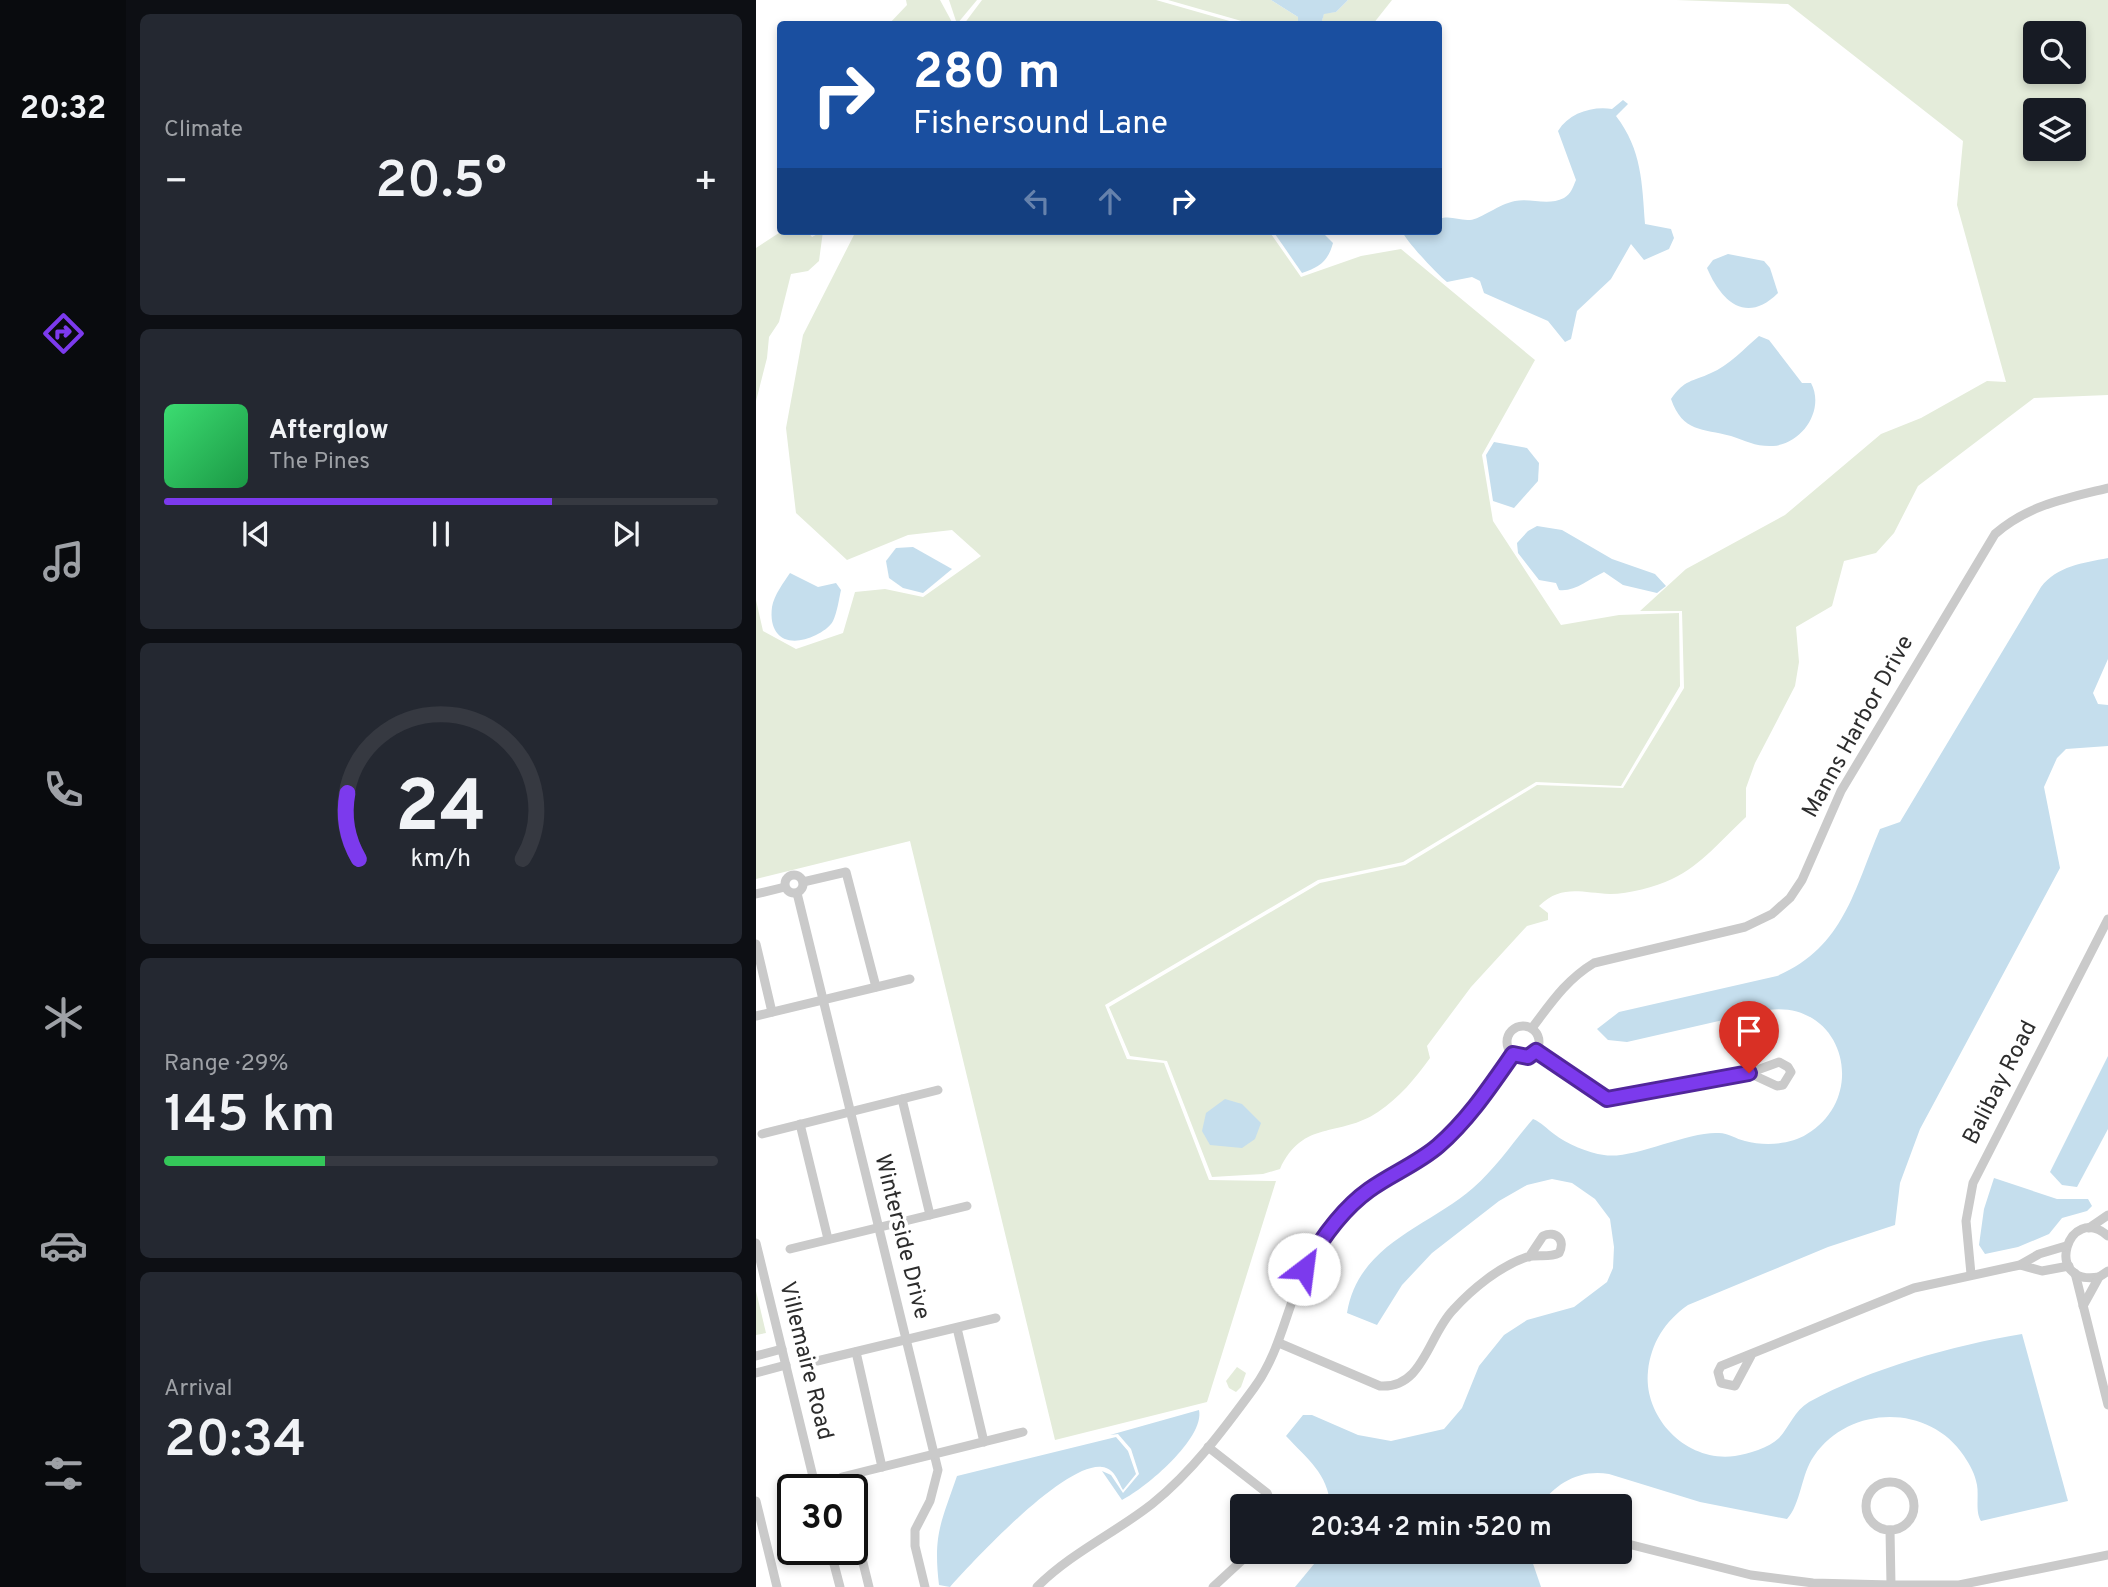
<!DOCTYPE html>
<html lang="en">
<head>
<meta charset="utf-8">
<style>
	body { margin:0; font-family:Overpass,sans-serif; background:#242831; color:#f1f3f6; height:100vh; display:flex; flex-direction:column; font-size:26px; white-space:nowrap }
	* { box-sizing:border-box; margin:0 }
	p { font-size:23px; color:#9ea1a6 }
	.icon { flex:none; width:38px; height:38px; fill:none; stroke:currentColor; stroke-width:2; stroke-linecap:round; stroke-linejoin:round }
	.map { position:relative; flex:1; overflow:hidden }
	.details { display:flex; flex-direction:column; gap:14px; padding:14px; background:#0d0f14; width:630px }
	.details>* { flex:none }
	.hud { position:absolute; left:21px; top:21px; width:665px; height:214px; border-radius:7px; box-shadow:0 4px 10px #0003; background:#1a4fa0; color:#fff; overflow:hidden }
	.fabs { position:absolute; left:1267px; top:21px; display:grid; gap:14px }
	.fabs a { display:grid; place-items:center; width:63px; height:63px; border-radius:7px; background:#171b24; box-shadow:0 4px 10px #0003; font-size:35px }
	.speed { position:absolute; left:21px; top:1474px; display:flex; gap:14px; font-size:35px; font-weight:700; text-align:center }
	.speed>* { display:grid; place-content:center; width:91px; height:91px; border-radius:50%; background:#171b24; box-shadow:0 4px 10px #0003; line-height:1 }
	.speed .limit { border:4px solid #111; border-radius:10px; background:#fff; color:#111 }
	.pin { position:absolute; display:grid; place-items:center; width:60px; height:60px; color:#fff; margin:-72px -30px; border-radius:50% 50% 50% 0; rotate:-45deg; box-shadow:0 0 7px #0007 }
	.pin .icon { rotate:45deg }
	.me { position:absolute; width:77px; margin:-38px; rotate:30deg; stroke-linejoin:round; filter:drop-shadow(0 0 5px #0008) }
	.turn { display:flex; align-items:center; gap:24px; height:147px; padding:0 21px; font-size:32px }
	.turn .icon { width:91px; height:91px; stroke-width:2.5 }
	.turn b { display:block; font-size:49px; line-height:60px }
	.lanes { display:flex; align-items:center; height:66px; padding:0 21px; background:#0003; justify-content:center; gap:35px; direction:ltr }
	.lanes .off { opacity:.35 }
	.big { font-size:52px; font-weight:600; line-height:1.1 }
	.details .widget { flex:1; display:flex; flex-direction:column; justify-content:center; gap:10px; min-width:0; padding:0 24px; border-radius:10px; background:#242831 }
	.details .dial { align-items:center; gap:0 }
	.dial svg { height:182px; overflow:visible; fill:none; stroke:#363941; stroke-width:7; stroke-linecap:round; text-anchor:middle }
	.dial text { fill:#f1f3f6; stroke:none }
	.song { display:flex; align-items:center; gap:21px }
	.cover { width:84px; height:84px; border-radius:10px; background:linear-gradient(135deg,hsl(140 70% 55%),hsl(140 70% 35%)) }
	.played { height:7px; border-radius:4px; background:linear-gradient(90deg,#7c3aed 70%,#363941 70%) }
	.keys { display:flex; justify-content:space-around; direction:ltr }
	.heat { display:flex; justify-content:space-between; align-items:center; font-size:38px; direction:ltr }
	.charge { height:10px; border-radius:5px; background:linear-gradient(90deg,#34c759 29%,#363941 0) }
	.trip { position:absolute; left:474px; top:1494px; width:402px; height:70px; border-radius:7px; background:#171b24; box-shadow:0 4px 10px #0003; font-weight:600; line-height:70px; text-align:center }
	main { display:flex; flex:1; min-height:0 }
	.dock { display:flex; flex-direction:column; width:126px; justify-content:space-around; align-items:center; background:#090b0e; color:#9ea1a6 }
	.dock .icon { width:49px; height:49px }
	.dock .active { color:#7c3aed }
	.dock b { font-size:32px; color:#f1f3f6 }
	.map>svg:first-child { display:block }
	.green { fill:#e4ecda; fill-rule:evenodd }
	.water { fill:#c5deed }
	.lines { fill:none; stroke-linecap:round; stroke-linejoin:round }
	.minor { stroke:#cacaca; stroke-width:9 }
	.route-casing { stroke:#51269a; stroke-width:18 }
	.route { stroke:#7c3aed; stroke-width:12 }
	.labels { text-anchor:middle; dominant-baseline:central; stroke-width:7; stroke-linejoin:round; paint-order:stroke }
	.street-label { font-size:23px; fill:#2d2d2d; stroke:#fff }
</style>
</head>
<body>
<main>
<nav class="dock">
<b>20:32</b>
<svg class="icon active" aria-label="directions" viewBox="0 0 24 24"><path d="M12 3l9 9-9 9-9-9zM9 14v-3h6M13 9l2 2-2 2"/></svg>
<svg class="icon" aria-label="music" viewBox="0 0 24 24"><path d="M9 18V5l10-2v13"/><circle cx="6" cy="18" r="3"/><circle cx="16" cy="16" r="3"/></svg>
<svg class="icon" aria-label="phone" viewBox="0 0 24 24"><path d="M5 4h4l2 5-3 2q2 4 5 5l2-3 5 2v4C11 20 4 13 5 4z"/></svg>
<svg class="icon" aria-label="climate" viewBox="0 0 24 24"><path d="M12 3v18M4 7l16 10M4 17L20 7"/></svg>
<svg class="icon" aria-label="car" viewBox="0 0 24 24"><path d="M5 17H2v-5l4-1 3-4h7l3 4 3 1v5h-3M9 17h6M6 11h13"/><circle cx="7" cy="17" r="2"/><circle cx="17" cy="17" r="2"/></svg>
<svg class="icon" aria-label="filters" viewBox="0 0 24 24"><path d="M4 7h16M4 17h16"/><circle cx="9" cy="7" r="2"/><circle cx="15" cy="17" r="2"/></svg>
</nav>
<section class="details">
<div class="widget"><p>Climate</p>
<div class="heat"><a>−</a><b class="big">20.5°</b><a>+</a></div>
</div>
<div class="widget">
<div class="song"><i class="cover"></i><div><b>Afterglow</b><p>The Pines</p></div></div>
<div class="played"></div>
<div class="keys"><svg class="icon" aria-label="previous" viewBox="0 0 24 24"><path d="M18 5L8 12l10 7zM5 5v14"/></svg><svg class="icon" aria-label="pause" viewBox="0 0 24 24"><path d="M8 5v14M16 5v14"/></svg><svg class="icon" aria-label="next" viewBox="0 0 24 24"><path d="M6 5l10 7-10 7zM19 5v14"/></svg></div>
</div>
<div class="widget dial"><svg viewBox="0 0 100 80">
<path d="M14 69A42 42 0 1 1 86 69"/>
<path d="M14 69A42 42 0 0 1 9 40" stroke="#7c3aed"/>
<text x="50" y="56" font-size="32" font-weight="700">24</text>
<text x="50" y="72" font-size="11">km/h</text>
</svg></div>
<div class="widget"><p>Range · 29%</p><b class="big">145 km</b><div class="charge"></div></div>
<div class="widget"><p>Arrival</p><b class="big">20:34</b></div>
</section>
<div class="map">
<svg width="1352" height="1587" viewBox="0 0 1352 1587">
	<rect width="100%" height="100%" fill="#fff"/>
	<g class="green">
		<path d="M150,0h34l13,24h-64l18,-19z"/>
		<path d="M193,0h28l-20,24z"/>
		<path d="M226,0h174l84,24h-276z"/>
		<path d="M412,0h103l27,17v7h-46z"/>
		<path d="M592,0h44l-19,24h-52l3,-11 12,-1z"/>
		<path d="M920,0h432v395l-74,3 -116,88 -24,47 -18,20 -32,8 -12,45 -36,21 3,35 -4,24 -40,77 -9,25v29c-24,22 -44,48 -74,62 -17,8 -43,15 -62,15 -29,-1 -48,-10 -71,12l9,7v7l-21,6 -56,61 -44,59 3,12c-15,21 -31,40 -52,54 -39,26 -75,7 -98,57l-17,5 -51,3 -45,-116 -37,-5 -21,-49 211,-124 85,-18 132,-80 86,3 61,-100 -2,-77h-42l46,-42 99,-54 96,-81 40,-16 66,-37 19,1 -49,-177 6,-64 -175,-137zM1279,33h39v39h-39zM1279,110h39v39h-39z"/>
		<path d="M26,231h25l5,6 11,-6 -4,30 -11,10 -17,3 -12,48 -10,15 -2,21 -11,43v-153z"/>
		<path d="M100,231h413l32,46 60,-21 40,-7 134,111 -53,95 11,66 68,104 58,-10 60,-2 1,73 -59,100 -85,-4 -133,80 -85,18 -213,125 22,54 37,4 45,117 67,1 -69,221 -152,38 -145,-599 -154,38v-279l7,31 33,18 47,-16 12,-41 30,-3 38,8 58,-41 -29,-26 -44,5 -61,25 -51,-47 -10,-85 17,-93z"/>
		<path d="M0,1291l10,42 -10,2z"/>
		<path d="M481,1367l9,6 -5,14 -5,5 -7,-4 -3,-7z"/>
	</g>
	<g class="water">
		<path d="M515,0h77l-12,12 -12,2 -3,10h-23v-7z"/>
		<path d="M867,100l5,4 -12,12c26,34 26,67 29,108l26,5 3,9 -5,11 -25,11 -13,-16 -20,35 -34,32 -6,28 -6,3 -17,-21 -64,-28 -4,-12 -8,-4 -25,5c-10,-8 -42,-42 -45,-51h36l1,-12c12,-4 20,2 31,1 11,-1 29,-16 45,-19 16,-3 33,5 49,-3 7,-4 9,-11 12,-18l-18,-49c11,-18 34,-25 54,-22z"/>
		<path d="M517,231h48l12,12c-5,18 -13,24 -31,30z"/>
		<path d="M972,254l36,7 6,7 8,25c-32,32 -57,8 -71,-25l6,-8z"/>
		<path d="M1003,336l10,4 33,43h9c14,26 -8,61 -38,63 -16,1 -27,-5 -42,-10 -29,-8 -48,-3 -60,-37 14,-20 21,-17 40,-26 17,-7 34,-25 48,-37z"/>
		<path d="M738,442l33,6 12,15 -1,18 -24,27 -21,-7 -7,-46z"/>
		<path d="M781,526l25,4 50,29 43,15 11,12 -9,7 -34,-8 -19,-13c-15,7 -29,20 -45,18l-3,-7 -17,-3 -21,-27 -1,-10 11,-12z"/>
		<path d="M157,547l39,22 -29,24 -20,-5 -14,-10 -3,-17 10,-13z"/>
		<path d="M1352,558v101l-15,34 5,11 10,1v41l-42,3 -9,9 -13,29 16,81 -140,261 -20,54 -5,42 -67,22 -140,58c-23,16 -37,38 -40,66 -5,47 39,92 87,85 13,-2 34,-8 44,-18 11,-12 15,-27 30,-36 60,-33 145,-57 213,-68l46,167 -87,20c-6,-9 -2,-25 -4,-36 -2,-11 -7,-20 -13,-29 -35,-53 -115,-51 -150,0 -13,18 -13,48 -27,63l-87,-17 -91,-28c-29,-5 -54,9 -70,33h-208c-4,-35 -23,-47 -45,-71l17,-21h9l46,20 33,6 53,-12 18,-21 17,-42 25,-31 23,-15 47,-13 33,-25 6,-14 1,-21 -4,-28 -15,-20 -23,-16 -20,-4 -25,6 -28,16 -67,52 -30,32 -25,40 -30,-12c11,-69 81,-86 126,-125 24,-21 40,-46 60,-69 8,3 14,10 21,15 13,10 34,19 50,21 28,5 84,-24 115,-22 9,0 17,6 26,8 19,5 45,4 62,-7 63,-38 36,-135 -40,-124l-140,32 -19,-2 -11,-11 22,-17 158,-36c67,-29 77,-86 103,-147l20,-7 141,-235c16,-21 42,-24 67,-29z"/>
		<path d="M34,573l28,14 18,-4 5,7c-2,9 -4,23 -8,31 -3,6 -11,11 -17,14 -26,13 -48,4 -44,-28 2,-12 12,-25 18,-34z"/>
		<path d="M1352,1056v73l-31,58 -15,-2 -12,-13z"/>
		<path d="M469,1099l17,5 19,19 -6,16 -13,9 -32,-3 -8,-14 4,-18z"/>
		<path d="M1238,1178l63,21h31l4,7 -5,5 -25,7 -13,16 -31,13 -33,7 -6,-9 5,-36z"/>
		<path d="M443,1410c6,28 -53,78 -77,90l-20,-29 9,4 12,18 16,-19 -8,-25 -13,-15 -8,1z"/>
		<path d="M360,1437l12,14 8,23 -13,16c-5,-9 -9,-22 -21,-23 -37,-5 -128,93 -152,120l-11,-2c-6,-51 2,-62 18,-109z"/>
		<path d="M568,1552h205l12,35h-246z"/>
	</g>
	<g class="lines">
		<g class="minor">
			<circle cx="38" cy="884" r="9"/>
			<path d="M47,882l43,-10 30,115"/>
			<path d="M41,893l141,577 -8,31 -15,29v16l10,41"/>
			<path d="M0,894l29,-7"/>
			<path d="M0,944l16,68"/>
			<path d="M0,1016l154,-37"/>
			<circle cx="767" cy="1042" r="16"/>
			<path d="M776,1028c19,-25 34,-48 62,-65l151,-36 27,-13 18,-16 12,-18 39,-89 154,-257c33,-29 72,-36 113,-46"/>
			<path d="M780,1051l71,48 142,-26 30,-11 9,5 3,5 -8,13 -6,1 -28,-13"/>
			<path d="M146,1099l28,116"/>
			<path d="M44,1124l28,115"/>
			<path d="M6,1134l176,-44"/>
			<path d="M1333,1228l19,-13"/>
			<path d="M0,1243l60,246"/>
			<path d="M34,1249l177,-43"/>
			<path d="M1264,1265l22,6 27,-5"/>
			<path d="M1319,1273l33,132"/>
			<path d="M1215,1274l-5,-53 7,-38 135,-264"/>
			<path d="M1343,1277c-57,10 -31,-76 9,-41"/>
			<path d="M1327,1306l16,-29 9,-6"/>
			<path d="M201,1328l27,114"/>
			<path d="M523,1343l101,43c43,3 48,-50 73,-76 19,-21 47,-44 74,-53 11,-3 22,1 32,-4 7,-13 -3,-23 -16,-17l-14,21"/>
			<path d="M100,1352l26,115"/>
			<path d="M0,1356l26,-7"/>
			<path d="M995,1356l-16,30 -14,-3 -3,-11 3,-6 193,-78 106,-23 19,-11 27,-8"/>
			<path d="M61,1361l179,-43"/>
			<path d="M0,1373l30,-8"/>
			<path d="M452,1447l59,46 6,14"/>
			<circle cx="1134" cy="1506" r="24"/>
			<path d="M89,1489l-3,-12 181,-45"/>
			<path d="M0,1501l21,86"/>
			<path d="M96,1518l17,69"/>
			<path d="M1134,1530l1,55"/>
			<path d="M864,1542l131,33 62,8 78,2h68l149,-30"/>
			<path d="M74,1549l10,38"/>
			<path d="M839,1552h15"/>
			<path d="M281,1587c34,-34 78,-54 115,-83 40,-32 72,-75 102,-116 27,-37 32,-80 52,-121 9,-19 21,-35 35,-52 26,-30 65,-42 95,-67 31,-26 54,-61 77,-94"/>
			<path d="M457,1587l38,-35"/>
		</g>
	</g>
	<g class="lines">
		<g class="route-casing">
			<path id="route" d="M548,1269c17,-30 37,-59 65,-79 22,-16 48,-26 69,-44 30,-26 52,-59 75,-92l15,3 8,-6 71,48 142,-26"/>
		</g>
		<use href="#route" class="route"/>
	</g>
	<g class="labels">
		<g class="street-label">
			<text transform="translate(1103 727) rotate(-61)">Manns Harbor Drive</text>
			<text transform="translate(1245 1083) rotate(-63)">Balibay Road</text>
			<text transform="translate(145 1237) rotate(76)">Winterside Drive</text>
			<text transform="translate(49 1361) rotate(76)">Villemaire Road</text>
		</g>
	</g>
</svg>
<div class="fabs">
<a><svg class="icon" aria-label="search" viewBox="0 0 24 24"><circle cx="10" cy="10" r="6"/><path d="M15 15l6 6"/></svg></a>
<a><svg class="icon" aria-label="layers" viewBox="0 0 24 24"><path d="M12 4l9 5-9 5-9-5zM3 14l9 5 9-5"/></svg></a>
</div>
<div class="speed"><div class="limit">30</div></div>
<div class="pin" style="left:993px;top:1073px;background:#d93025"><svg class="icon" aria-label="arrive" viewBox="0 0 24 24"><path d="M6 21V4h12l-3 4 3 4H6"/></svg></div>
<svg class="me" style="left:548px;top:1269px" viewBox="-20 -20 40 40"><circle r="19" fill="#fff"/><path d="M0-13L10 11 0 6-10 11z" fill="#7c3aed"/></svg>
<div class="trip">20:34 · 2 min · 520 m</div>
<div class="hud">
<div class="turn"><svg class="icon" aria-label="right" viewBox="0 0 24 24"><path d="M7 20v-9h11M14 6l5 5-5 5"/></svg><div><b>280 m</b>Fishersound Lane</div></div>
<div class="lanes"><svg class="icon off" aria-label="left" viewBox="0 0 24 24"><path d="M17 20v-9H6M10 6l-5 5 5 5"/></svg><svg class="icon off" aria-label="ahead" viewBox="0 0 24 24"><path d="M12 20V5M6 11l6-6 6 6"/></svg><svg class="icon" aria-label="right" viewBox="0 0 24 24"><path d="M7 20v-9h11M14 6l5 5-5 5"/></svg></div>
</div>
</div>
</main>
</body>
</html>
